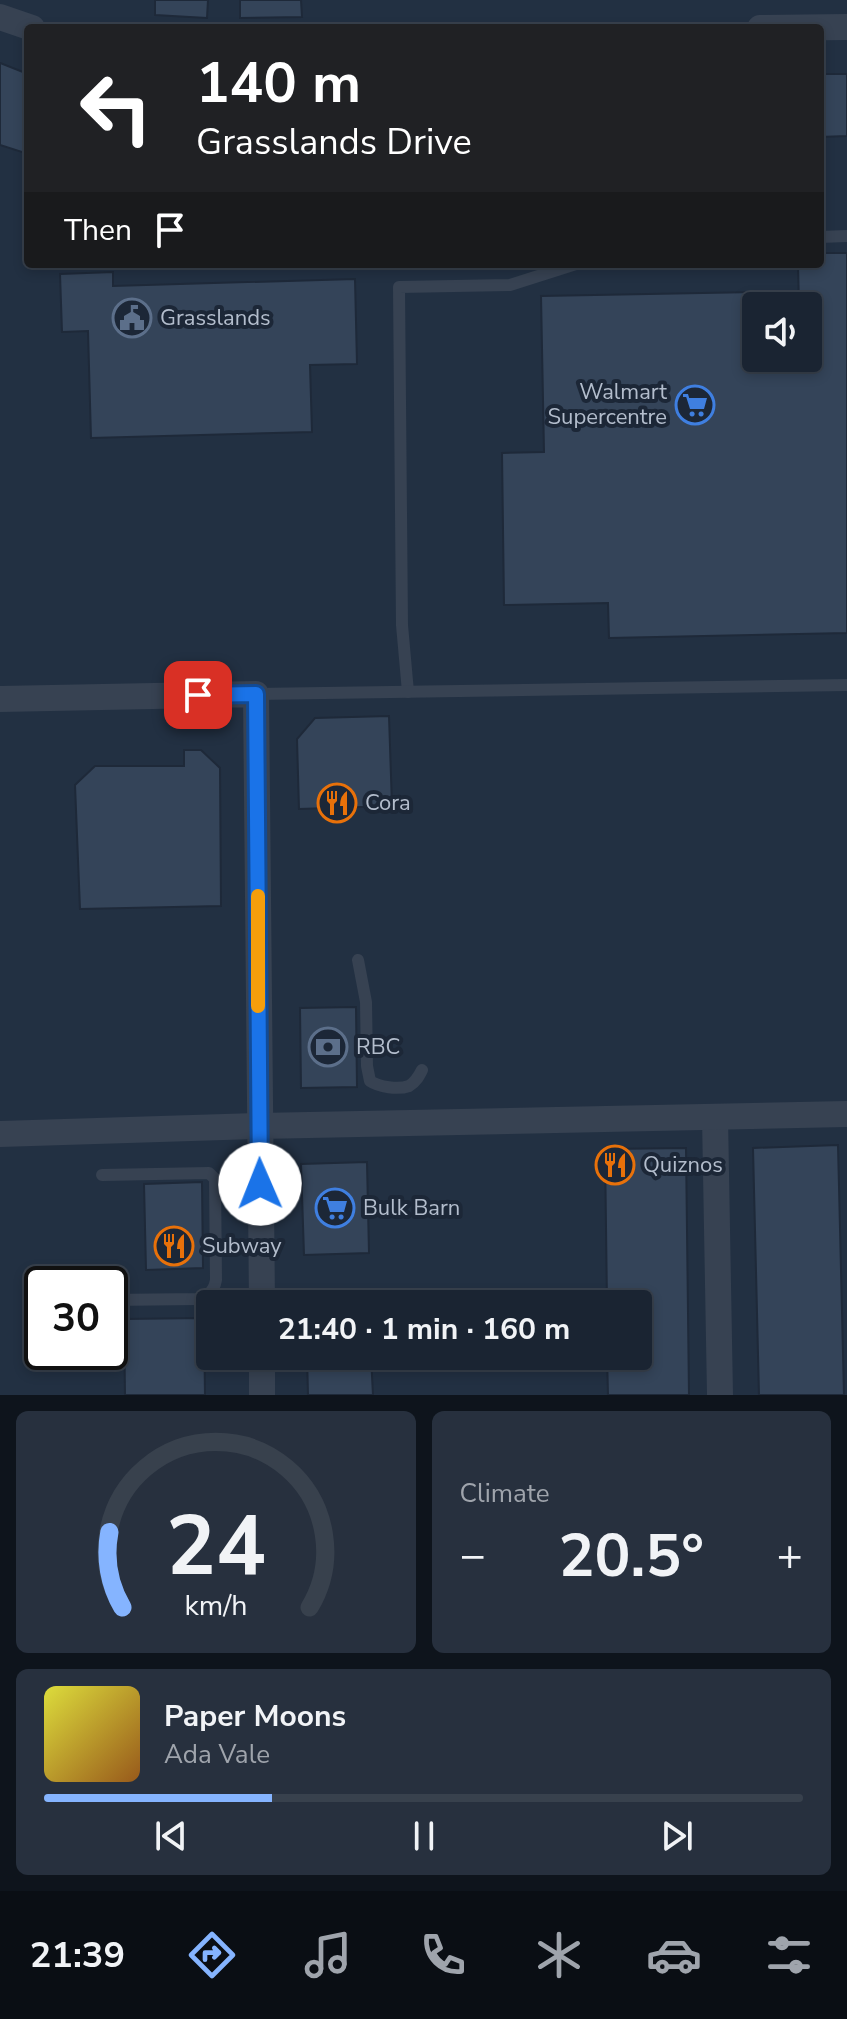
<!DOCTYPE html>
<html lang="en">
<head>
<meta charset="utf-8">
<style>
	body { margin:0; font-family:"Nunito Sans",sans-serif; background:#27303e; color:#f1f3f6; height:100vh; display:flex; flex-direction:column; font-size:30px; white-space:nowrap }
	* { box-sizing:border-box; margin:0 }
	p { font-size:26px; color:#9fa4ac }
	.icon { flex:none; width:44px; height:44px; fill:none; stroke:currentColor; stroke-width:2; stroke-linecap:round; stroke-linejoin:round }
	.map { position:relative; height:1395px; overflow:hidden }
	.panel { display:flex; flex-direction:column; gap:16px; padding:16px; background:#0e141c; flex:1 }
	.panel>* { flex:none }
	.top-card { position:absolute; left:24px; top:24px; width:800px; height:244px; border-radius:8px; box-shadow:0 4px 12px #0003,0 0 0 2px #38414d; background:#202124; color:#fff; overflow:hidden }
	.controls { position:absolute; left:742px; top:292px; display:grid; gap:16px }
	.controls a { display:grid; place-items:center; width:80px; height:80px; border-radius:8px; background:#1a2432; box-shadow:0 4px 12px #0003,0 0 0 2px #38414d; font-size:40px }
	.speed { position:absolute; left:24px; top:1266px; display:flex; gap:16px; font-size:40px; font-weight:700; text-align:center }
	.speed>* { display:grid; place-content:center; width:104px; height:104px; border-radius:50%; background:#1a2432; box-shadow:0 4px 12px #0003,0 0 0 2px #38414d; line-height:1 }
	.speed .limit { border:4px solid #111; border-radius:12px; background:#fff; color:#111 }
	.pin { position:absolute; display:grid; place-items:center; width:68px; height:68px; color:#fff; margin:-34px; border-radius:16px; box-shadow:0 4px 12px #0006 }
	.me { position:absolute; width:88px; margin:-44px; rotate:359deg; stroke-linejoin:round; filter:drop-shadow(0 0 6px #0008) }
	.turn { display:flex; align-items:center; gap:28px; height:168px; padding:0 40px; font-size:36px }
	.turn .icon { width:104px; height:104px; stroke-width:2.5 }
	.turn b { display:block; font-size:56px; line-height:68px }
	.then { display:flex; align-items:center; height:76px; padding:0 40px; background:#0003; gap:16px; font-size:30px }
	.big { font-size:60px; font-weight:700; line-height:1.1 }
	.panel .tile { flex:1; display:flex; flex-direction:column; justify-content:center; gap:12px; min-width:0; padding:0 28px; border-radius:12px; background:#27303e }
	.panel .dial { align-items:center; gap:0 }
	.dial svg { height:208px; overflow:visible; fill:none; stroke:#38414d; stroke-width:7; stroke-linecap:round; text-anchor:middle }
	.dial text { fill:#f1f3f6; stroke:none }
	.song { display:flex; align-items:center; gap:24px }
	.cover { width:96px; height:96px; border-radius:12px; background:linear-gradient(135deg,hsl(60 70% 55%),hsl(30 70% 35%)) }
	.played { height:8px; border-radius:4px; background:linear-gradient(90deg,#85b4ff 30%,#38414d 30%) }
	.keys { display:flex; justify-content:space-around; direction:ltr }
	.heat { display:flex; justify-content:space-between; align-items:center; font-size:44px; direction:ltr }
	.panel .tiles { flex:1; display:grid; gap:16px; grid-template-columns:1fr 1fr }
	.tile:last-child { grid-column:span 2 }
	.trip { position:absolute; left:196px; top:1290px; width:456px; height:80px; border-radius:8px; background:#1a2432; box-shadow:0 4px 12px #0003,0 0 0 2px #38414d; font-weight:700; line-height:80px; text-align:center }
	.tabs { display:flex; height:128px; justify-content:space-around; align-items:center; background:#0a0e14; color:#9fa4ac }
	.tabs .icon { width:56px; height:56px }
	.tabs .selected { color:#85b4ff }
	.tabs b { font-size:36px; color:#f1f3f6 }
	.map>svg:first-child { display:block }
	.building { fill:#344459; stroke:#1e2939; stroke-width:2 }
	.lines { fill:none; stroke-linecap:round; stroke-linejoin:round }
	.service { stroke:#374252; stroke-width:12 }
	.minor { stroke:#374252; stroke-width:26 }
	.route-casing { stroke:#114b97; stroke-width:20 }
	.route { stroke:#1a73e8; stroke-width:14 }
	.slow { stroke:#f59e0b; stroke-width:14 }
	.labels { text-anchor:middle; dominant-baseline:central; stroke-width:8; stroke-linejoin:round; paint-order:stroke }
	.poi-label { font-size:22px; fill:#b3bdcc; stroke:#1c2737; text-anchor:start }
</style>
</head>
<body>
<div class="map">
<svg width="847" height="1395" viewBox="0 0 847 1395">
	<rect width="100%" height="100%" fill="#223042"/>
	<g class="building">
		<path d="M155,0h53l-1,18 -52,-3z"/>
		<path d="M240,0h61l1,17 -62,1z"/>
		<path d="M0,63l28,11v80l-28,-9z"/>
		<path d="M820,74h27v62l-27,1z"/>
		<path d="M820,253h27v380l-238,5 -1,-35 -104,2 -2,-152 42,-1 -3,-156 215,-4v66h52v-52h-9l-1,-42h22z"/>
		<path d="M113,272v14l242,-7 2,85 -47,1 2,67 -221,6 -3,-107 -26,1 -2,-58z"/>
		<path d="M389,716l3,90 -93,3 -2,-70 18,-21z"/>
		<path d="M184,750h17l19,18 1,138 -141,3 -5,-124 20,-19h89z"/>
		<path d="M356,1007l1,80 -56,1 -1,-80z"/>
		<path d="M838,1145l6,250h-85l-6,-247z"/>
		<path d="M686,1148l3,247h-81l-1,-39h31v-52h-31l-2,-155z"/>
		<path d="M367,1162l2,91 -65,2 -3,-91z"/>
		<path d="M202,1182l1,86 -57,2 -2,-86z"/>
		<path d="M204,1318l1,77h-80l-1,-76z"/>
		<path d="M307,1356h64l2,39h-65z"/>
	</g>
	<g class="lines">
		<g class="service">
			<path d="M820,237l27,-1"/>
			<path d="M408,692l-6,-67 -3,-338 111,-2 66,-21"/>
			<path d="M256,694l591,-9"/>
			<path d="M358,960l8,42 1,64 3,15c9,6 28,9 39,5 7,-4 10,-10 13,-16"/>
			<path d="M102,1175l107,-2 6,6 1,101c-2,11 -7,15 -18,19l-88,1"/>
		</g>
		<g class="minor">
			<path d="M0,17l32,11"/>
			<path d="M760,28l87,-1"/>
			<path d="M0,699l256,-5 6,610"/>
			<path d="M715,1117l5,278"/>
			<path d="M0,1134l259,-8 588,-12"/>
			<path d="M262,1356v39"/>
		</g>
	</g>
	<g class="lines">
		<g class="route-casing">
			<path id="route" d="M198,695l58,-1 4,490"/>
		</g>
		<use href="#route" class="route"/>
		<path class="slow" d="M258,896v110"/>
	</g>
	<defs>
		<g id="civic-ring" transform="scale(2)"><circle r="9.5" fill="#1c2737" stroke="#5c6f8a" stroke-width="1.5"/><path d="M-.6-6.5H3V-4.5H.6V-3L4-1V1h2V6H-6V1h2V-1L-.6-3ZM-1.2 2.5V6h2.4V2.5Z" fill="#5c6f8a"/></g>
		<g id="supermarket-ring" transform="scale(2)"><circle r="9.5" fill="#1c2737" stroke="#3f7fe0" stroke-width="1.5"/><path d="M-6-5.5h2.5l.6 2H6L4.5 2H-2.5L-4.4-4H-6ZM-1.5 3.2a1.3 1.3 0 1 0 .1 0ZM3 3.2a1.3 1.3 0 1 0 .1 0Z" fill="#3f7fe0"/></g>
		<g id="restaurant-ring" transform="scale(2)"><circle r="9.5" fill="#1c2737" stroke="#e8710a" stroke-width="1.5"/><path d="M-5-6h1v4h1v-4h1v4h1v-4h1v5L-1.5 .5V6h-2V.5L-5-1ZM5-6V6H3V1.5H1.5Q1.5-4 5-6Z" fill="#e8710a"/></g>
		<g id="bank-ring" transform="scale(2)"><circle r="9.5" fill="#1c2737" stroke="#5c6f8a" stroke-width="1.5"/><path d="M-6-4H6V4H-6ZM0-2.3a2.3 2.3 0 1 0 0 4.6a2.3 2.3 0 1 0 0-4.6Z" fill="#5c6f8a"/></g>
	</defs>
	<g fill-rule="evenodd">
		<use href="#civic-ring" x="132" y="318"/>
		<use href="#supermarket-ring" x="695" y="405"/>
		<use href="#restaurant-ring" x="337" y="803"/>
		<use href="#bank-ring" x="328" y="1047"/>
		<use href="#restaurant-ring" x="615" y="1165"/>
		<use href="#supermarket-ring" x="335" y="1208"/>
		<use href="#restaurant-ring" x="174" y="1246"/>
	</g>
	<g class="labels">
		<g class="poi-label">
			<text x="160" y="318">Grasslands</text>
			<text x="667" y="392" text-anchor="end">Walmart<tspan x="667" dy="25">Supercentre</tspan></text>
			<text x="365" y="803">Cora</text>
			<text x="356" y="1047">RBC</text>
			<text x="643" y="1165">Quiznos</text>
			<text x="363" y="1208">Bulk Barn</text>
			<text x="202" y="1246">Subway</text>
		</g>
	</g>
</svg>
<div class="controls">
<a><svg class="icon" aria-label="sound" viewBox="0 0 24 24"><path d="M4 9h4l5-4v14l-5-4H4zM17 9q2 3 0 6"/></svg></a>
</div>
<div class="speed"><div class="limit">30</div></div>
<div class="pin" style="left:198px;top:695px;background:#d93025"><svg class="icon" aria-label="arrive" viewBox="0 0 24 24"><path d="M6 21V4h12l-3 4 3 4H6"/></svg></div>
<svg class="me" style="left:260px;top:1184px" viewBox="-20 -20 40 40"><circle r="19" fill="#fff"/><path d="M0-13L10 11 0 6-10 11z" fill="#1a73e8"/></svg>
<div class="trip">21:40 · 1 min · 160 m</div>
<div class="top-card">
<div class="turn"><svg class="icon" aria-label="left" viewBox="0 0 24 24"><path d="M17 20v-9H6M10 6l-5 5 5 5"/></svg><div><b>140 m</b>Grasslands Drive</div></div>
<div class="then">Then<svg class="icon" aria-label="arrive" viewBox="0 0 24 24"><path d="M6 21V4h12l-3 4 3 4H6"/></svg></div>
</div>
</div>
<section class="panel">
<div class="tiles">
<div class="tile dial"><svg viewBox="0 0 100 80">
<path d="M14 69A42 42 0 1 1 86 69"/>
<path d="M14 69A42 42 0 0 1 9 40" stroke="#85b4ff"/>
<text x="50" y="56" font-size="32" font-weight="700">24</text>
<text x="50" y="72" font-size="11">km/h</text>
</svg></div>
<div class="tile"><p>Climate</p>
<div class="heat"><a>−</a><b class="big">20.5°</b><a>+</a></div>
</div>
<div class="tile">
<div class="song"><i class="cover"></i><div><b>Paper Moons</b><p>Ada Vale</p></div></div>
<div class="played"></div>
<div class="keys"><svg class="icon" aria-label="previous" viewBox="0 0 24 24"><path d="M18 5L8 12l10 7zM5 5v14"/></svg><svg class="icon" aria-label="pause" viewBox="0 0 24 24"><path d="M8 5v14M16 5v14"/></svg><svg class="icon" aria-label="next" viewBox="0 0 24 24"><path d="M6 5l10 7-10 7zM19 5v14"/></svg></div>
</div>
</div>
</section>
<nav class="tabs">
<b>21:39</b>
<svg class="icon selected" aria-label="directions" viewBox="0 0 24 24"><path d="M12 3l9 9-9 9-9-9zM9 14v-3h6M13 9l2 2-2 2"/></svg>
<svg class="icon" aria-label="music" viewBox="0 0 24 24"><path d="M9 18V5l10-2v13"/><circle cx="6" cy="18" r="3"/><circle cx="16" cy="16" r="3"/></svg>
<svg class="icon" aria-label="phone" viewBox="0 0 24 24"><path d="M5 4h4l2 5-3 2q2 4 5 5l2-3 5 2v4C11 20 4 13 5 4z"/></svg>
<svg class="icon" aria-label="climate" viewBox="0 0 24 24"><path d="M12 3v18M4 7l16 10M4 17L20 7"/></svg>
<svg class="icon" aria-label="car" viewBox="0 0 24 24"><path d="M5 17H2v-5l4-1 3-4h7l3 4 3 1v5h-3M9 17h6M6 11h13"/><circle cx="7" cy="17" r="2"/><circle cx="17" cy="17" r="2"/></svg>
<svg class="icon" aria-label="filters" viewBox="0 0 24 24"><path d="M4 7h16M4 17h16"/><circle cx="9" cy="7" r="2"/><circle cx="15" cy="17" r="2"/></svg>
</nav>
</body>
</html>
